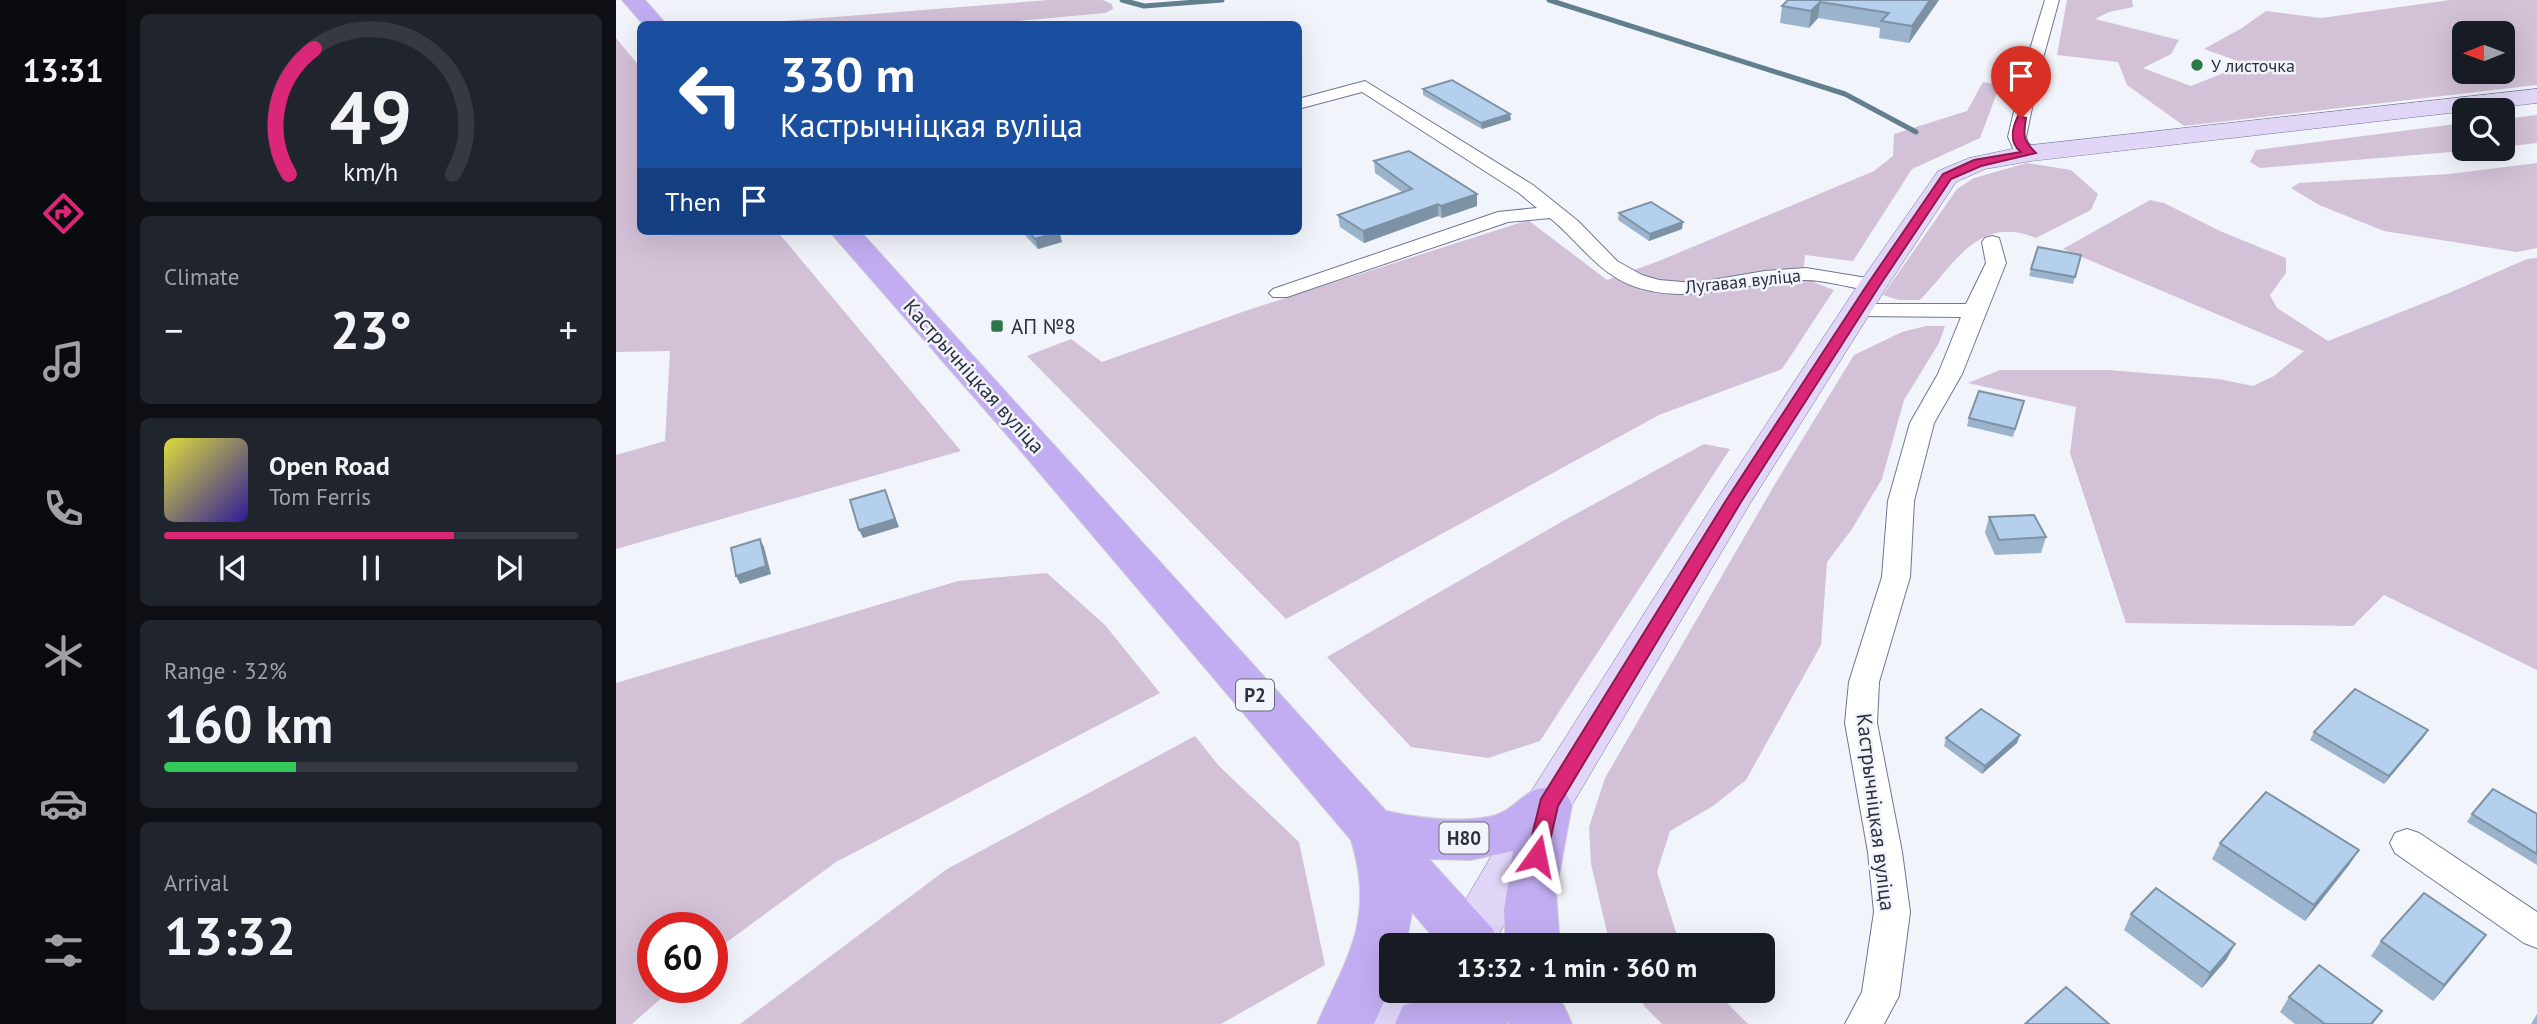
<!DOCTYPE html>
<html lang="en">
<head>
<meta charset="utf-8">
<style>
	body { margin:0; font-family:"PT Sans",sans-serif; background:#20242c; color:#f1f3f6; height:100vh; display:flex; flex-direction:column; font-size:26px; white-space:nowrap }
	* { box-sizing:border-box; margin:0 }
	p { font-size:23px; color:#9ea1a6 }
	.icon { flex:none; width:38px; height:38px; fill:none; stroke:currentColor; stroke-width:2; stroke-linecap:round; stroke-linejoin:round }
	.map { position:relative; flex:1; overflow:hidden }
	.side { display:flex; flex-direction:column; gap:14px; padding:14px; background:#0d0f14; width:490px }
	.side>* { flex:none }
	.banner { position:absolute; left:21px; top:21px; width:665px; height:214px; border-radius:10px; box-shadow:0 7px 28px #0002; background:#1a4fa0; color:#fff; overflow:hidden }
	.needle { width:46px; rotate:269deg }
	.controls { position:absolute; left:1836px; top:21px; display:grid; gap:14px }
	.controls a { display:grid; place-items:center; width:63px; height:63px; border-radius:10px; background:#171b24; box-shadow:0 7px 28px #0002; font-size:35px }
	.speed { position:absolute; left:21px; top:912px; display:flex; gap:14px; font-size:35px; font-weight:700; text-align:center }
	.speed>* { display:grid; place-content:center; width:91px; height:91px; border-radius:50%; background:#171b24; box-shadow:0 7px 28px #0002; line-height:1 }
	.speed .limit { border:10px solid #d22; background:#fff; color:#111 }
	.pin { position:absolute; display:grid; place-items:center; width:60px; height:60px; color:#fff; margin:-72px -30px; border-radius:50% 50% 50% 0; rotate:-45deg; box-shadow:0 0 7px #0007 }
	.pin .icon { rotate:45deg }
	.me { position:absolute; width:77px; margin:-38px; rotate:12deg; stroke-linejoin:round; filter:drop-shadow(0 0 5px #0008) }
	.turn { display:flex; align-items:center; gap:24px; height:147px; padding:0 28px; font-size:32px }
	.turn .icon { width:91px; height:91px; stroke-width:2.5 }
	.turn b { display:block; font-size:49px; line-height:60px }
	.then { display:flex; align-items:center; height:66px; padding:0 28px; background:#0003; gap:14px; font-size:26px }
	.big { font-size:52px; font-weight:600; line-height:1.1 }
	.side .widget { flex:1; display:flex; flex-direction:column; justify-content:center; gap:10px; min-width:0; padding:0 24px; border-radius:10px; background:#20242c }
	.side .dial { align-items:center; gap:0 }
	.dial svg { height:182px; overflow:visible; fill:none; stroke:#363941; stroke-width:7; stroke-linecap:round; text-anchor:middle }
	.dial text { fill:#f1f3f6; stroke:none }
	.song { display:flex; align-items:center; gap:21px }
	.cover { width:84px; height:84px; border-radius:10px; background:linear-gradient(135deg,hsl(60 70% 55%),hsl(250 70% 35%)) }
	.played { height:7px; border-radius:4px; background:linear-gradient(90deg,#db2777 70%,#363941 70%) }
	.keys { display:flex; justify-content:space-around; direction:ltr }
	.heat { display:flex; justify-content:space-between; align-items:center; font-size:38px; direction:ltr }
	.charge { height:10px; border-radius:5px; background:linear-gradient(90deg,#34c759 32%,#363941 0) }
	.trip { position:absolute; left:763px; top:933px; width:396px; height:70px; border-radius:10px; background:#171b24; box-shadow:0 7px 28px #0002; font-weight:600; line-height:70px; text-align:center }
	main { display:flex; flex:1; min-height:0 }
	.menu { display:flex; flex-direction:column; width:126px; justify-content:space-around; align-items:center; background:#090b0e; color:#9ea1a6 }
	.menu .icon { width:49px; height:49px }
	.menu .on { color:#db2777 }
	.menu b { font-size:32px; color:#f1f3f6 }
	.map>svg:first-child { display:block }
	.green { fill:#d3c1d7; fill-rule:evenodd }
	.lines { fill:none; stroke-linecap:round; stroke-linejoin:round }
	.stream { stroke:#627f8d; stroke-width:5 }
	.street-casing { stroke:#6e7796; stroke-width:2 }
	.secondary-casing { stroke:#6e7796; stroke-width:1 }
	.primary-casing { stroke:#d1d2d5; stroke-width:2 }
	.street { fill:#fff; fill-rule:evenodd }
	.secondary { fill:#e1d6f8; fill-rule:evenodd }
	.primary { fill:#c3adf2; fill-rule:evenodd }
	.wall { fill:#9bb3cb }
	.shaded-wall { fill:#7e92a5 }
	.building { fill:#b4d0ec; stroke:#7e92a5; stroke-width:2 }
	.route { fill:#db2777; stroke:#8e194d; stroke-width:2 }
	.poi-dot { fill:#2d7847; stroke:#f2f4fb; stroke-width:2.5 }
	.labels { text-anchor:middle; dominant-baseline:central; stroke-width:5; stroke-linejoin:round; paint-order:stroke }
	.far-poi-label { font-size:18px; fill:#2d313f; stroke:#f2f4fb; text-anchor:start }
	.far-street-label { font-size:18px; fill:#2d313f; stroke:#f2f4fb }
	.shield { fill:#f2f4fb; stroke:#686c77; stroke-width:2 }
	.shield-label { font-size:19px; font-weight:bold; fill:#2d313f }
	.poi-label { font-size:21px; fill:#2d313f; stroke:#f2f4fb; text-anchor:start }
	.street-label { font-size:21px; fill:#2d313f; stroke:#f2f4fb }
</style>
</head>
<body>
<main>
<nav class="menu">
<b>13:31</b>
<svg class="icon on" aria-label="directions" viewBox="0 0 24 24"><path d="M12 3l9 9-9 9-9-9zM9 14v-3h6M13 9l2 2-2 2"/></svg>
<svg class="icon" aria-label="music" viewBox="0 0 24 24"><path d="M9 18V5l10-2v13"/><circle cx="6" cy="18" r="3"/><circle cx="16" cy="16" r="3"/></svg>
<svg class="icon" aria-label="phone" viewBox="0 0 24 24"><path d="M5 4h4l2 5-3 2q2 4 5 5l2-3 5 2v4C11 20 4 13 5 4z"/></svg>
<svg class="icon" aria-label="climate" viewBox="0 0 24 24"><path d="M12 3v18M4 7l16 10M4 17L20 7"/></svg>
<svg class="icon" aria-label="car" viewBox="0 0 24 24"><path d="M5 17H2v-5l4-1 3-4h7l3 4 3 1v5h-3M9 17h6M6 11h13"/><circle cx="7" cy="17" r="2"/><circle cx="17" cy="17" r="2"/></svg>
<svg class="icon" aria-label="filters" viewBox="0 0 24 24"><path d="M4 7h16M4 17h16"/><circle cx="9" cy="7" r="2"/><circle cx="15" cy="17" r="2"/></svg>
</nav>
<section class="side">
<div class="widget dial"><svg viewBox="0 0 100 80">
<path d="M14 69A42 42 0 1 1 86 69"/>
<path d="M14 69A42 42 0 0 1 25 14" stroke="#db2777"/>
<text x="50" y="56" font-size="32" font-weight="700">49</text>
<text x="50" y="72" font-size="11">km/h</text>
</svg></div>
<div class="widget"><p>Climate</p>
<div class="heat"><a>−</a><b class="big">23°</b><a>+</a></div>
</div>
<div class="widget">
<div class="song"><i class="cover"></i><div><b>Open Road</b><p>Tom Ferris</p></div></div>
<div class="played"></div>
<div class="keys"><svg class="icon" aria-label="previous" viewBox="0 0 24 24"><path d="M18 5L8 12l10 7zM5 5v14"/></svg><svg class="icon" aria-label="pause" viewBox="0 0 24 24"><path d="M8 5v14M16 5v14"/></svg><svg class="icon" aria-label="next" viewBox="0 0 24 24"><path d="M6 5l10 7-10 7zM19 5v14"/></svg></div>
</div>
<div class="widget"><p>Range · 32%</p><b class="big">160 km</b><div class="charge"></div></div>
<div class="widget"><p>Arrival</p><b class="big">13:32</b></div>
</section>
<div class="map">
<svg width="1921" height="1024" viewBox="0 0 1921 1024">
	<rect width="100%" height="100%" fill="#f2f4fb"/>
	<g class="green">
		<path d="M433,0h54l9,4 1,5 -8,4 -117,11h-243z"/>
		<path d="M1451,0h65l1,7 -24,5 -14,7 84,21 -8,14 -28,14 48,18 55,-22 -42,-15 38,-21 24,-17 55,7 129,-18h87v85l-353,41 -57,-41 -9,-23 -61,-7zM1848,33h38v39h-38z"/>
		<path d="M0,38l24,29v164h137l184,220 -345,98v-94l49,-14 5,-90 -54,1z"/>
		<path d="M1367,82l17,3 -20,53 -68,31 -59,92 -48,-6 -2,23 31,12 -52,79 -123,46 -373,204 -259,-263 44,-17 31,23 143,-51 283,-91 79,60 52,-19 215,-90 19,-15 1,-22 73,-23z"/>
		<path d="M1921,115v28l-34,4v-28z"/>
		<path d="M1848,123v26h24l-228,19 -10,-6 6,-12z"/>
		<path d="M1411,163l44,7 27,24 -7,16 -55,28c-58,-24 -81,26 -116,62h-21l-16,-5 74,-106 17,-11z"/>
		<path d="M1921,163v85l-20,4 -133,-21 -65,-26 -28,-17 8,-5 150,-9z"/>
		<path d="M1534,200l14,3 56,28 66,27v15l-16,22 7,13 51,33 121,-48 78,-34 10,-1v412l-153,-75 -31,31 -227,-3 -56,-170 6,-46 -108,-24 32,-13h108l111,9 34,7 21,-10 30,-25 -241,-102z"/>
		<path d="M1310,326h19l-6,17 -35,57 -22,79 -30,50 -25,33 -6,83 -75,135 -33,26 -43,25 -13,41 23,73h-70l-19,-81 -2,-37 16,-49 170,-294 79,-129 48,-23z"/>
		<path d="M1088,444l26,5 -190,292 -52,17 -77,-11 -84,-90 236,-136z"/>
		<path d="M431,573l58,52 55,68 -324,169 -124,91v-25h-59v59h21l-42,37h-16v-341l342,-102z"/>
		<path d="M579,736l24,30 80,76 26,123 -104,59h-481l207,-155z"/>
		<path d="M1019,991h80l33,33h-86l-17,-17z"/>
	</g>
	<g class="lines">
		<g class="stream">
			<path d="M506,0l22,6 78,-6"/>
			<path d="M933,0l296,94 71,38"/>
		</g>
		<g class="street-casing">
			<g id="street">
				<path d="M1429,0h14l-19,69 -14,68 2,6 12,10 -9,5 -17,-8 -6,-13 16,-68z"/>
				<path d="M749,81l168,104 45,36 39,40 25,14 17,5 35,3 71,-12 41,-3 67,11 7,2 4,4 -4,4 -7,2c-22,-3 -47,-11 -69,-11 -60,1 -118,28 -176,4 -32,-14 -51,-44 -78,-66l-42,4 -221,75h-14l-4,-4 4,-4 225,-77 39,-4 -18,-15 -157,-101 -64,17v-10z"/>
				<path d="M1376,236l7,2 7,25 -44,111 -28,49 -20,78 -4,76 -31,105 -2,41 25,129 8,60 -11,84 -15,28h-39l17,-32 12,-80 -6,-60 -23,-129 4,-41 33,-105 6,-76 22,-78 28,-49 23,-57 -104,-1 -8,-1 -3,-5 3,-5 8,-1h109l20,-41 -4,-21 3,-4z"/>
				<path d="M1791,829l12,4 118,79v36l-13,-5 -129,-90 -5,-10 5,-10z"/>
			</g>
		</g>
		<g class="secondary-casing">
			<g id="secondary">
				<path d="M1921,89v14l-506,58 -46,8 -29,13 -68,103 -137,217 -211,357 -47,86h-54l67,-114 209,-329 143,-217 80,-114 31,-13 62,-13z"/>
				<path d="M775,971v19h40l-8,17 -22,17h-68l8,-18z"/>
			</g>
		</g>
		<g class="primary-casing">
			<g id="primary">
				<path d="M6,0h23l21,24h-23z"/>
				<path d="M213,231h31l526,580c33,7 68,12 102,6 34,-6 36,-40 77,-26l7,14 -16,87 4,53h-54l-2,-35 9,-59 -42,9 -42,-1 63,69 8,17h-60l-28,-33 -6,33h-15v41l-17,38h-57c31,-69 58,-105 34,-184l-325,-383z"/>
				<path d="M871,990h63l14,16 8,18h-63l-4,-4 2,4h-112l8,-18c30,-12 60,-14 90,-3z"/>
			</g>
		</g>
		<use href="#street" class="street"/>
		<use href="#secondary" class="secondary"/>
		<use href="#primary" class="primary"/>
	</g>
	<g class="wall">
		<path d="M1172,0h151l-30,43 -30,-5 1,-10 -62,-10 -9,10 -29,-5 2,-17z"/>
		<path d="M807,89l88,31 -29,9 -59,-34z"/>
		<path d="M758,161l103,45 -35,12 -4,-2 -74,27 -24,-16 -2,-12 64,-23 -27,-19z"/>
		<path d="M1003,213l63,16 -33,12 -31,-21z"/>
		<path d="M405,231h38l3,11 -24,7z"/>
		<path d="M1465,255l-8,29 -44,-8 2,-7z"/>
		<path d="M1408,401l-11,36 -46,-11 2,-8z"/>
		<path d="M1373,517l57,20 -5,16 -46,2 -10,-22z"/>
		<path d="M1698,732l109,6 -39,46 -74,-44z"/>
		<path d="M1404,735l-3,8 -35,31 -38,-28 2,-8z"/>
		<path d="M1856,814h65v51l-70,-43z"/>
		<path d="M1604,843l129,22 -44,56 -93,-62z"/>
		<path d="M1515,914l104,30 -9,16 -24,28 -78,-58z"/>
		<path d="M1765,941l93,10 -41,50 -62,-45z"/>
		<path d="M1673,997l93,14 -9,13h-78l-15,-12z"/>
		<path d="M1921,1014v10h-6z"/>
	</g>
	<g class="shaded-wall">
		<path d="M1314,0h9l-30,43 3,-17z"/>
		<path d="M1204,2l-2,16 -9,10 2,-17z"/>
		<path d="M894,114l1,6 -29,9 -1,-6z"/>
		<path d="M861,194v12l-35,12 -1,-12z"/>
		<path d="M822,204v12l-74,27 -1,-12z"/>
		<path d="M1067,222l-1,7 -33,12 1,-7z"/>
		<path d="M443,231l3,11 -24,7 -3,-10z"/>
		<path d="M269,490l14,37 -36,11 -4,-8z"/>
		<path d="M144,539l4,8 7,27 -31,10 -4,-8z"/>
		<path d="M1812,730l-5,8 -39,46 5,-8z"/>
		<path d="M1404,735l-3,8 -35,31 3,-8z"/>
		<path d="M1743,850l-10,15 -44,56 9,-16z"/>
		<path d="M1870,935l-12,16 -41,50 11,-16z"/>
		<path d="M1619,944l-9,16 -24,28 8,-15z"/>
	</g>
	<g class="building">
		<path d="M1172,0h142l-18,26 -31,-5 8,-8 -69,-11 -9,9 -29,-5z"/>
		<path d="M836,80l58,34 -29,9 -58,-34z"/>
		<path d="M793,151l68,43 -36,12 -3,-2 -75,27 -25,-16 74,-26 -38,-28z"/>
		<path d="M1035,202l32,20 -33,12 -31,-21z"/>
		<path d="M412,231h31l-24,8z"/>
		<path d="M1422,247l43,8 -6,22 -44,-8z"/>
		<path d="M1363,391l45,10 -9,28 -46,-11z"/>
		<path d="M269,490l10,29 -36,11 -9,-30z"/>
		<path d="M1418,515l12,22 -47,3 -10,-23z"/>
		<path d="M144,539l6,27 -30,10 -5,-28z"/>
		<path d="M1739,689l73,41 -39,46 -75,-44z"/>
		<path d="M1365,709l39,26 -35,31 -39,-28z"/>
		<path d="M1877,789l44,25v40l-65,-40z"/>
		<path d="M1650,792l93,58 -45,55 -94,-62z"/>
		<path d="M1540,888l79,56 -25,29 -79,-59z"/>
		<path d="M1808,893l62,42 -42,50 -63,-44z"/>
		<path d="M1703,965l63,46 -11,13h-46l-36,-27z"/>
		<path d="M1450,987l43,37h-84z"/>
	</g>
	<path class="route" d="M1402,116l8,2c-3,19 -3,22 10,35l-55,13 -30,13 -71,106 -139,217 -183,304 -13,56 -8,3 -7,-3 -3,-6 14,-57 184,-297 142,-217 76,-111 31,-14 47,-8c-12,-9 -9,-24 -3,-36z"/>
	<g class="poi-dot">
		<circle cx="1581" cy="65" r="7"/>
		<rect x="374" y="319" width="14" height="14" rx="3.5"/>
	</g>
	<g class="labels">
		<g class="far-poi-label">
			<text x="1595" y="65">У листочка</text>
		</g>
		<g class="far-street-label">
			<text transform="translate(1127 281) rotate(-6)">Лугавая вуліца</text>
		</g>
		<g class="shield">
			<rect x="620" y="679.5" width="38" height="31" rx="5"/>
			<rect x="823.5" y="822.5" width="49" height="31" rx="5"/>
		</g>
		<g class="shield-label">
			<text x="639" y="695">Р2</text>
			<text x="848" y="838">Н80</text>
		</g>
		<g class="poi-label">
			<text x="395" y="326">АП №8</text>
		</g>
		<g class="street-label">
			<text transform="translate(358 376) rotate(48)">Кастрычніцкая вуліца</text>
			<text transform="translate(1260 812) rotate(83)">Кастрычніцкая вуліца</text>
		</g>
	</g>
</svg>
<div class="controls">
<a><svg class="needle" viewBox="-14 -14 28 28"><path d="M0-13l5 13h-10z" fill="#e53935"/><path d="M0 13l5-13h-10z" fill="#9ea1a6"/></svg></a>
<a><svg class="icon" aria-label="search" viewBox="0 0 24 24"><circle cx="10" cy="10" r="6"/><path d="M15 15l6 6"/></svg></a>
</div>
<div class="speed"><div class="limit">60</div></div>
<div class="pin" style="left:1405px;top:118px;background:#d93025"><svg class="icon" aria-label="arrive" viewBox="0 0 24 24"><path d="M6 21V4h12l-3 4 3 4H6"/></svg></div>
<svg class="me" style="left:921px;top:856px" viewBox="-20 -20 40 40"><path d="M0-17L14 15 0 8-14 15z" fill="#db2777" stroke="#fff" stroke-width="4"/></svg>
<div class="trip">13:32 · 1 min · 360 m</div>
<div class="banner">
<div class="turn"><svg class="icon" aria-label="left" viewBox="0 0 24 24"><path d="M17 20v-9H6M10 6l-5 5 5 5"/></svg><div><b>330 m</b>Кастрычніцкая вуліца</div></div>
<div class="then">Then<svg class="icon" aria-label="arrive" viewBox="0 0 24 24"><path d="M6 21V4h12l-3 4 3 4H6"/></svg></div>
</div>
</div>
</main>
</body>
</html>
